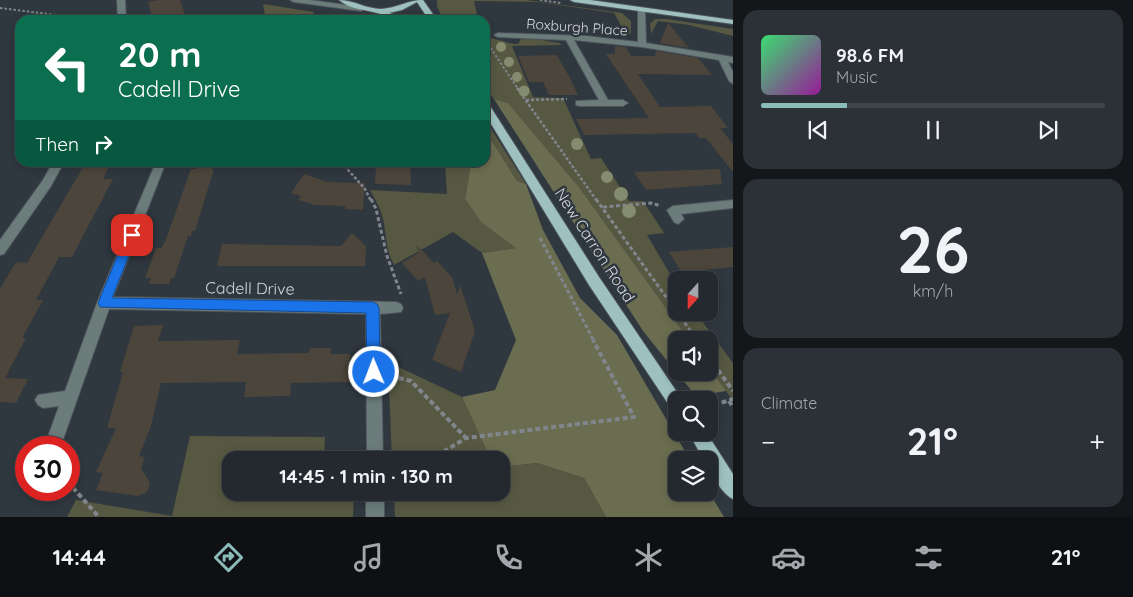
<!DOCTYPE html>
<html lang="en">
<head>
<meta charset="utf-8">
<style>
	body { margin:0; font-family:Quicksand,sans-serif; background:#2b3137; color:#f1f3f6; height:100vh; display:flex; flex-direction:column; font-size:19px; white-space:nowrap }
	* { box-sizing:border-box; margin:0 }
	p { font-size:16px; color:#a3a6aa }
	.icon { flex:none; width:28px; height:28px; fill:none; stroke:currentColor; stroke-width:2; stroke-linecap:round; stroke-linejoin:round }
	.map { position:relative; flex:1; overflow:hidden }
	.panel { display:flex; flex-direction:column; gap:10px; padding:10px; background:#13171a; width:400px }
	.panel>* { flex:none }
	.hud { position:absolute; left:15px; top:15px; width:475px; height:152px; border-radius:15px; box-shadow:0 2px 8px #0003,0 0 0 1px #40454b; background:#0b6e4f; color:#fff; overflow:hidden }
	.needle { width:32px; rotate:201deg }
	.controls { position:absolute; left:668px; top:271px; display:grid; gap:10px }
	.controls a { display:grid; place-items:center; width:50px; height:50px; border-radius:10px; background:#23292f; box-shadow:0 2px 8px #0003,0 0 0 1px #40454b; font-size:25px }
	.speed { position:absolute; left:15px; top:436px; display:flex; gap:10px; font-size:25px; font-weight:700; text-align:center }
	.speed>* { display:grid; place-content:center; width:65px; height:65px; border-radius:50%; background:#23292f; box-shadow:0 2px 8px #0003,0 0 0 1px #40454b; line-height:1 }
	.speed .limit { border:8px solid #d22; background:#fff; color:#111 }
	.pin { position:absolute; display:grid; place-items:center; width:42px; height:42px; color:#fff; margin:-21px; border-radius:10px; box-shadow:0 2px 8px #0006 }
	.me { position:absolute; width:55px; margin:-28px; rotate:359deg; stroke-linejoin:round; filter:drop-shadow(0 0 4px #0008) }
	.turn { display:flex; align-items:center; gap:18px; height:105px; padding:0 20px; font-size:22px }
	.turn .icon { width:65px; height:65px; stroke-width:2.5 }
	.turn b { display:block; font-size:35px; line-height:42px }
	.then { display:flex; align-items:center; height:48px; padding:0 20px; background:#0003; gap:10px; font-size:19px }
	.big { font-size:38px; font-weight:700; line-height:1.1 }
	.panel .widget { flex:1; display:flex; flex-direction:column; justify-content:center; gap:8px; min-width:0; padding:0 18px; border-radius:15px; background:#2b3137 }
	.panel .dial { align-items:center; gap:0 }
	.dial b { font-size:65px; line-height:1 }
	.song { display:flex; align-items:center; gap:15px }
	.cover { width:60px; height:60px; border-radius:8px; background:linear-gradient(135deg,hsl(140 70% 55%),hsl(300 70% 35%)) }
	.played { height:5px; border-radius:2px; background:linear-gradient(90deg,#8bbbb9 25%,#40454b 25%) }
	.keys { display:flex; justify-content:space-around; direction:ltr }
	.heat { display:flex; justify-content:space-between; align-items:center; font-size:28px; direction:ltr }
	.trip { position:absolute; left:222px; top:451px; width:288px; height:50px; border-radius:15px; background:#23292f; box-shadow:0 2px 8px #0003,0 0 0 1px #40454b; font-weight:700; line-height:50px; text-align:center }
	.tabs { display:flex; height:80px; justify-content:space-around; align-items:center; background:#0e1013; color:#a3a6aa }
	.tabs .icon { width:35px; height:35px }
	.tabs .selected { color:#8bbbb9 }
	.tabs b { font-size:22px; color:#f1f3f6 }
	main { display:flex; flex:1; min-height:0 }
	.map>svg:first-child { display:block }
	.green { fill:#575841 }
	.forest { fill:#6b6d50 }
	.building { fill:#4c453b }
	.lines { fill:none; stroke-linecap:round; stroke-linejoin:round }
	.minor-casing { stroke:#4d545c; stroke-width:2 }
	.major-casing { stroke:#4d545c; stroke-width:2 }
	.path-far3 { stroke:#80868d; stroke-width:2; stroke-dasharray:2.5 2; stroke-linecap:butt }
	.path-far2 { stroke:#80868d; stroke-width:2.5; stroke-dasharray:3 2; stroke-linecap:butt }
	.path-far1 { stroke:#80868d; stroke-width:3; stroke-dasharray:4 2.5; stroke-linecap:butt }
	.path { stroke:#80868d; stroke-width:4; stroke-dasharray:5 3; stroke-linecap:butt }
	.minor { fill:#6b7c7b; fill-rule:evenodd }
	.major { fill:#9ec1c0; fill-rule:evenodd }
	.tree { fill:#858b6f }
	.route { fill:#1a73e8; stroke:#114b97 }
	.labels { text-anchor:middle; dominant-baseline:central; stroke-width:5; stroke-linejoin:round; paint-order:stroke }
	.far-street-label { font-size:14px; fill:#d4d9de; stroke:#2f373f }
	.street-label { font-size:16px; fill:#d4d9de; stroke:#2f373f }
</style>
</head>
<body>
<main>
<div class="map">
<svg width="733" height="517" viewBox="0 0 733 517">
	<rect width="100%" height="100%" fill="#2f373f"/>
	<g class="green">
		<path d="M437,0h90l95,13 9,8v12l-4,3 -13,-23 -76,-11 -64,-1 4,19h-40l-2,-3 5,-2 -4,-9z"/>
		<path d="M263,4l51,8 -5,8h-43z"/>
		<path d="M655,19h12l66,10v7l-44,-11 -31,-4 -7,13 -1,-10z"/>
		<path d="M485,35l1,3c13,0 20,6 32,6l3,-5h23l1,2 14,2 3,2 -50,1 21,51 30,1 28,61 10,-1 28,43h14l21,32 -17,2 29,49v28l20,1 37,50v38l-24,-34v-27h-20l-110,-153 -71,-84 -14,-4 -9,-13z"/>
		<path d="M485,119l41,65 -9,-3 -32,-51z"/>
		<path d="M445,163h26l-6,36 16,23 36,26 -35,5 -29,-21 -59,33c-9,-17 -7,-28 -11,-46 -2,-10 -8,-20 -13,-29l77,4z"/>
		<path d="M388,362l74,35 29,63h-99z"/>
		<path d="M190,436l135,1 -1,23h-93v32l123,1 -1,24h-286l9,-17 96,16z"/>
		<path d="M537,463l47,15 22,39h-211l-1,-24 107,-1v-25z"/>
	</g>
	<g class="forest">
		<path d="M494,99l14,4 71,84 110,153h-13v32l-33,-41z"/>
		<path d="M485,130l32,51 9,3 17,46 37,68 37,37 73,125h-14v32h33l15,25h-118l-22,-39 -47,-15 -36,4v-7h-10l-29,-63 33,-7 21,-50 -34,-87 34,-5 -35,-26 -16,-23 6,-36 14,-1z"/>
		<path d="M709,367l17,24 -30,5 -19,-23 32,-1z"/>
	</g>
	<g class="building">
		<path d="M159,0h21l5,15 -32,5 -5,-18z"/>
		<path d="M668,23l21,25 -29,-5z"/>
		<path d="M615,46l11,1 5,9h24l1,-5 42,7 14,17 -74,-1 22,33 51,-1 17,22h-8l13,16v28l-27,-34h-7l-3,-5 -112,2 -8,-16 73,-1 -43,-64h9z"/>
		<path d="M557,55l13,23 8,17h-29l-6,-13h-14l-11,-26z"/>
		<path d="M86,162h25l-8,17h10l-41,78h-13l-23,43h7l-21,38h4l-21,40 23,1 -12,24 -16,-1v-113l16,-27 11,1z"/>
		<path d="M388,162h22l1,23 -36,-1 1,-17 11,1z"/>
		<path d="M197,165h16l-1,4h2l-19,62h-3l-1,5h-3l-14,42h-3l-2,6h-20l2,-6h-6l11,-30h5l4,-6 26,-73h5z"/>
		<path d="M720,169l2,15 -76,6 -12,-18z"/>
		<path d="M304,174l23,8 38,1 -2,27 -18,-1v-3l-30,-1 -17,-5 3,-4 -10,-3z"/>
		<path d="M352,233l14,13 -1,20h-148l5,-22 119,2z"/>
		<path d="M416,244l18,19 3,-2 15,16 5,17 3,-9 15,46 -14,41 -29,-12 18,-47 -15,2 -10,-38 -7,4 -16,-18 16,-10z"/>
		<path d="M733,247v20l-52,5 -12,-20z"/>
		<path d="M163,325l-5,16 82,-1 -3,14 72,-1 1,-5h21v6h19v28l-59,1 -1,13 -46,1 2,-15 -85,1 -10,43 -12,30 6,1 -4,11 9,15 -3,9 -9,4 -42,-6 7,-17 -7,-1 20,-44h-9l16,-56h-3l14,-46z"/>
	</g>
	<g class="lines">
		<g class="minor-casing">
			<g id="minor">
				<path d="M117,0h8l1,20h-8z"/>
				<path d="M290,0h20l51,7 4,2 -4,2 -67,-9z"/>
				<path d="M638,8l7,2 1,33 87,14v6l-5,-1 5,10v12l-4,-3 -10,-21 -77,-13 -68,-7 34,60h15l5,3 -5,3h-44l-3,-1v-4l23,-1 -33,-60 -68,-3 -4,-2 4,-2 88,3 52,6z"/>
				<path d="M53,162h11l-13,24 -47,68 -4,1v-15l43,-60z"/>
				<path d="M156,162h10l-53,135 283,5 5,2 2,4 -2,4 -21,2 3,146h-16l-1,-146 -257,-5 -49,139h-12l-2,-6 13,-36 -16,2 -5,-3 -3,-5 3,-5 27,-4 32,-88z"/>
				<path d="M733,200v8l-52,6 3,5 -6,5 -4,-2 -7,-12 6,-4z"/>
				<rect x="366" y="492" width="18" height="25"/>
			</g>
		</g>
		<g class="major-casing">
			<g id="major">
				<path d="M339,0c15,0 27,9 42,9 16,-1 27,-9 42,-9l14,20h-8l-12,-18 -15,8 -13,3 23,7c-13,0 -24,-4 -35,-7 -13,-4 -26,-3 -38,-13z"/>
				<path d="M570,0h20l143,20v4l-159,-22z"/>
				<path d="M485,103l5,3 109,171 82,121 2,2h-7v11l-5,-3 -82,-123 -104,-171z"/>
				<path d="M688,432h18l27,42v25c-11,-5 -24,-27 -24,-39h-5z"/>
			</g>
		</g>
		<g class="path-far3">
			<path d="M540,0l21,3"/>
			<path d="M0,8l56,7 53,2"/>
			<path d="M488,44l30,45"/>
		</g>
		<g class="path-far2">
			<path d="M517,88l80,113"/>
			<path d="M526,100l41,-1"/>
			<path d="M341,162l24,27 6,12"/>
		</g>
		<g class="path-far1">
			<path d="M371,199l5,10 11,47 14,38"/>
			<path d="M596,199l80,112"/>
			<path d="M603,207l48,-4 10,3"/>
			<path d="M540,238l54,103"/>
			<path d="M677,312l20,28"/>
		</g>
		<g class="path">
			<path d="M709,357l24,34"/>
			<path d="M391,376l20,5 55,57"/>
			<path d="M729,401l4,6"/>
			<path d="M714,405l19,-6"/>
			<path d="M430,460l36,-22 168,-21 -41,-77"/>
			<path d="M69,472l5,17 25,28"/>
		</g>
		<use href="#minor" class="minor"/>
		<use href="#major" class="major"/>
	</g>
	<g class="tree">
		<circle cx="501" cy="47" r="5"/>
		<circle cx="509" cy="62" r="5"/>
		<circle cx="517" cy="77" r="5"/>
		<circle cx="524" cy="91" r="5.5"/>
		<circle cx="577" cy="144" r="6"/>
		<circle cx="607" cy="177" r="6"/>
		<circle cx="621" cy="194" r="7"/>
		<circle cx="629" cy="211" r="7"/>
	</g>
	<path class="route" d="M132,230l5,5 -25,63 261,4 4,2 2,4 1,64 -2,4 -4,2 -5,-2 -2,-4 -1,-59 -266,-6 -2,-4 28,-68z"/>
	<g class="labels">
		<g class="far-street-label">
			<text transform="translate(577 27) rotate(4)">Roxburgh Place</text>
		</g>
		<g class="street-label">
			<text transform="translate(595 245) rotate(57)">New Carron Road</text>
			<text transform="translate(250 288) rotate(1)">Cadell Drive</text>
		</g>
	</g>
</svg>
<div class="controls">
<a><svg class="needle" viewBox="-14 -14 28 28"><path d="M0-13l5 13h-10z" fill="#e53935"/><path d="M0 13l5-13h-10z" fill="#a3a6aa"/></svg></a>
<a><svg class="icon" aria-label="sound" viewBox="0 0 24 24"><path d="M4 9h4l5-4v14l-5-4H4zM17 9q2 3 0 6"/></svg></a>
<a><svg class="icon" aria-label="search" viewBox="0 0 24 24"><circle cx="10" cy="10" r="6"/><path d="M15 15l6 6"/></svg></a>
<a><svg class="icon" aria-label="layers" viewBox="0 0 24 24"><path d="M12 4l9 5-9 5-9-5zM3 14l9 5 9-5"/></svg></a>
</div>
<div class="speed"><div class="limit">30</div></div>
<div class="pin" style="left:132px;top:235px;background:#d93025"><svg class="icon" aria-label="arrive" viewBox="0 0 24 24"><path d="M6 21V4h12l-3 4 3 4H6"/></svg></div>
<svg class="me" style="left:374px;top:372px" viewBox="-20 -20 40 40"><circle r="17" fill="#1a73e8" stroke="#fff" stroke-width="3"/><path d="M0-11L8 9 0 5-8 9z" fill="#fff"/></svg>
<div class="trip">14:45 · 1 min · 130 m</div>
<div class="hud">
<div class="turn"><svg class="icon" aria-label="left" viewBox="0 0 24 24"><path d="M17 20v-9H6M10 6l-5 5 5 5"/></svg><div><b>20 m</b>Cadell Drive</div></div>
<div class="then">Then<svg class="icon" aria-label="right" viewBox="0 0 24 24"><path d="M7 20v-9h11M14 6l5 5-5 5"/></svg></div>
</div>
</div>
<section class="panel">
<div class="widget">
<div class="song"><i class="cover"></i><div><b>98.6 FM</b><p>Music</p></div></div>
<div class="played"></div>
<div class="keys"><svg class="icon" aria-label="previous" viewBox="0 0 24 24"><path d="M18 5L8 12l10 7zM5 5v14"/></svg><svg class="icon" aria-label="pause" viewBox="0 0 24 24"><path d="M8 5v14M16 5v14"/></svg><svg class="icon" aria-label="next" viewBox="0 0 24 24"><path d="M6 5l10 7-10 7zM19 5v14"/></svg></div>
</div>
<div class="widget dial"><b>26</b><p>km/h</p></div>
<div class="widget"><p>Climate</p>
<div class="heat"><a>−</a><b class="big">21°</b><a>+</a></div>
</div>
</section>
</main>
<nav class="tabs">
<b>14:44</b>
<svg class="icon selected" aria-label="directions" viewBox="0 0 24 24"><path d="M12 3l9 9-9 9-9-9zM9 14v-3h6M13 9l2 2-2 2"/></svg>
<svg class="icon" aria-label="music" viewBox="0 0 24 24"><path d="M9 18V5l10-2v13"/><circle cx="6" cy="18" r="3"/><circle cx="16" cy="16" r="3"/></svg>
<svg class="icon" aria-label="phone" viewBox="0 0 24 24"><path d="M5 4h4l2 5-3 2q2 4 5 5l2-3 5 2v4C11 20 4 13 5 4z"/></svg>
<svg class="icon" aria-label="climate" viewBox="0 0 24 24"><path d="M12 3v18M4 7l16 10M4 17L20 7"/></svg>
<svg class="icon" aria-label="car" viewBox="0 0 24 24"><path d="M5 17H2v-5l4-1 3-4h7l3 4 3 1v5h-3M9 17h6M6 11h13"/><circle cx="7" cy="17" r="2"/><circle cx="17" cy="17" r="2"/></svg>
<svg class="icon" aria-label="filters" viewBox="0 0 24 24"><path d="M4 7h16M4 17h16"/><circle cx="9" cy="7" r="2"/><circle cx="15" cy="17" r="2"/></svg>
<b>21°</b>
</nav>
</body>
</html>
